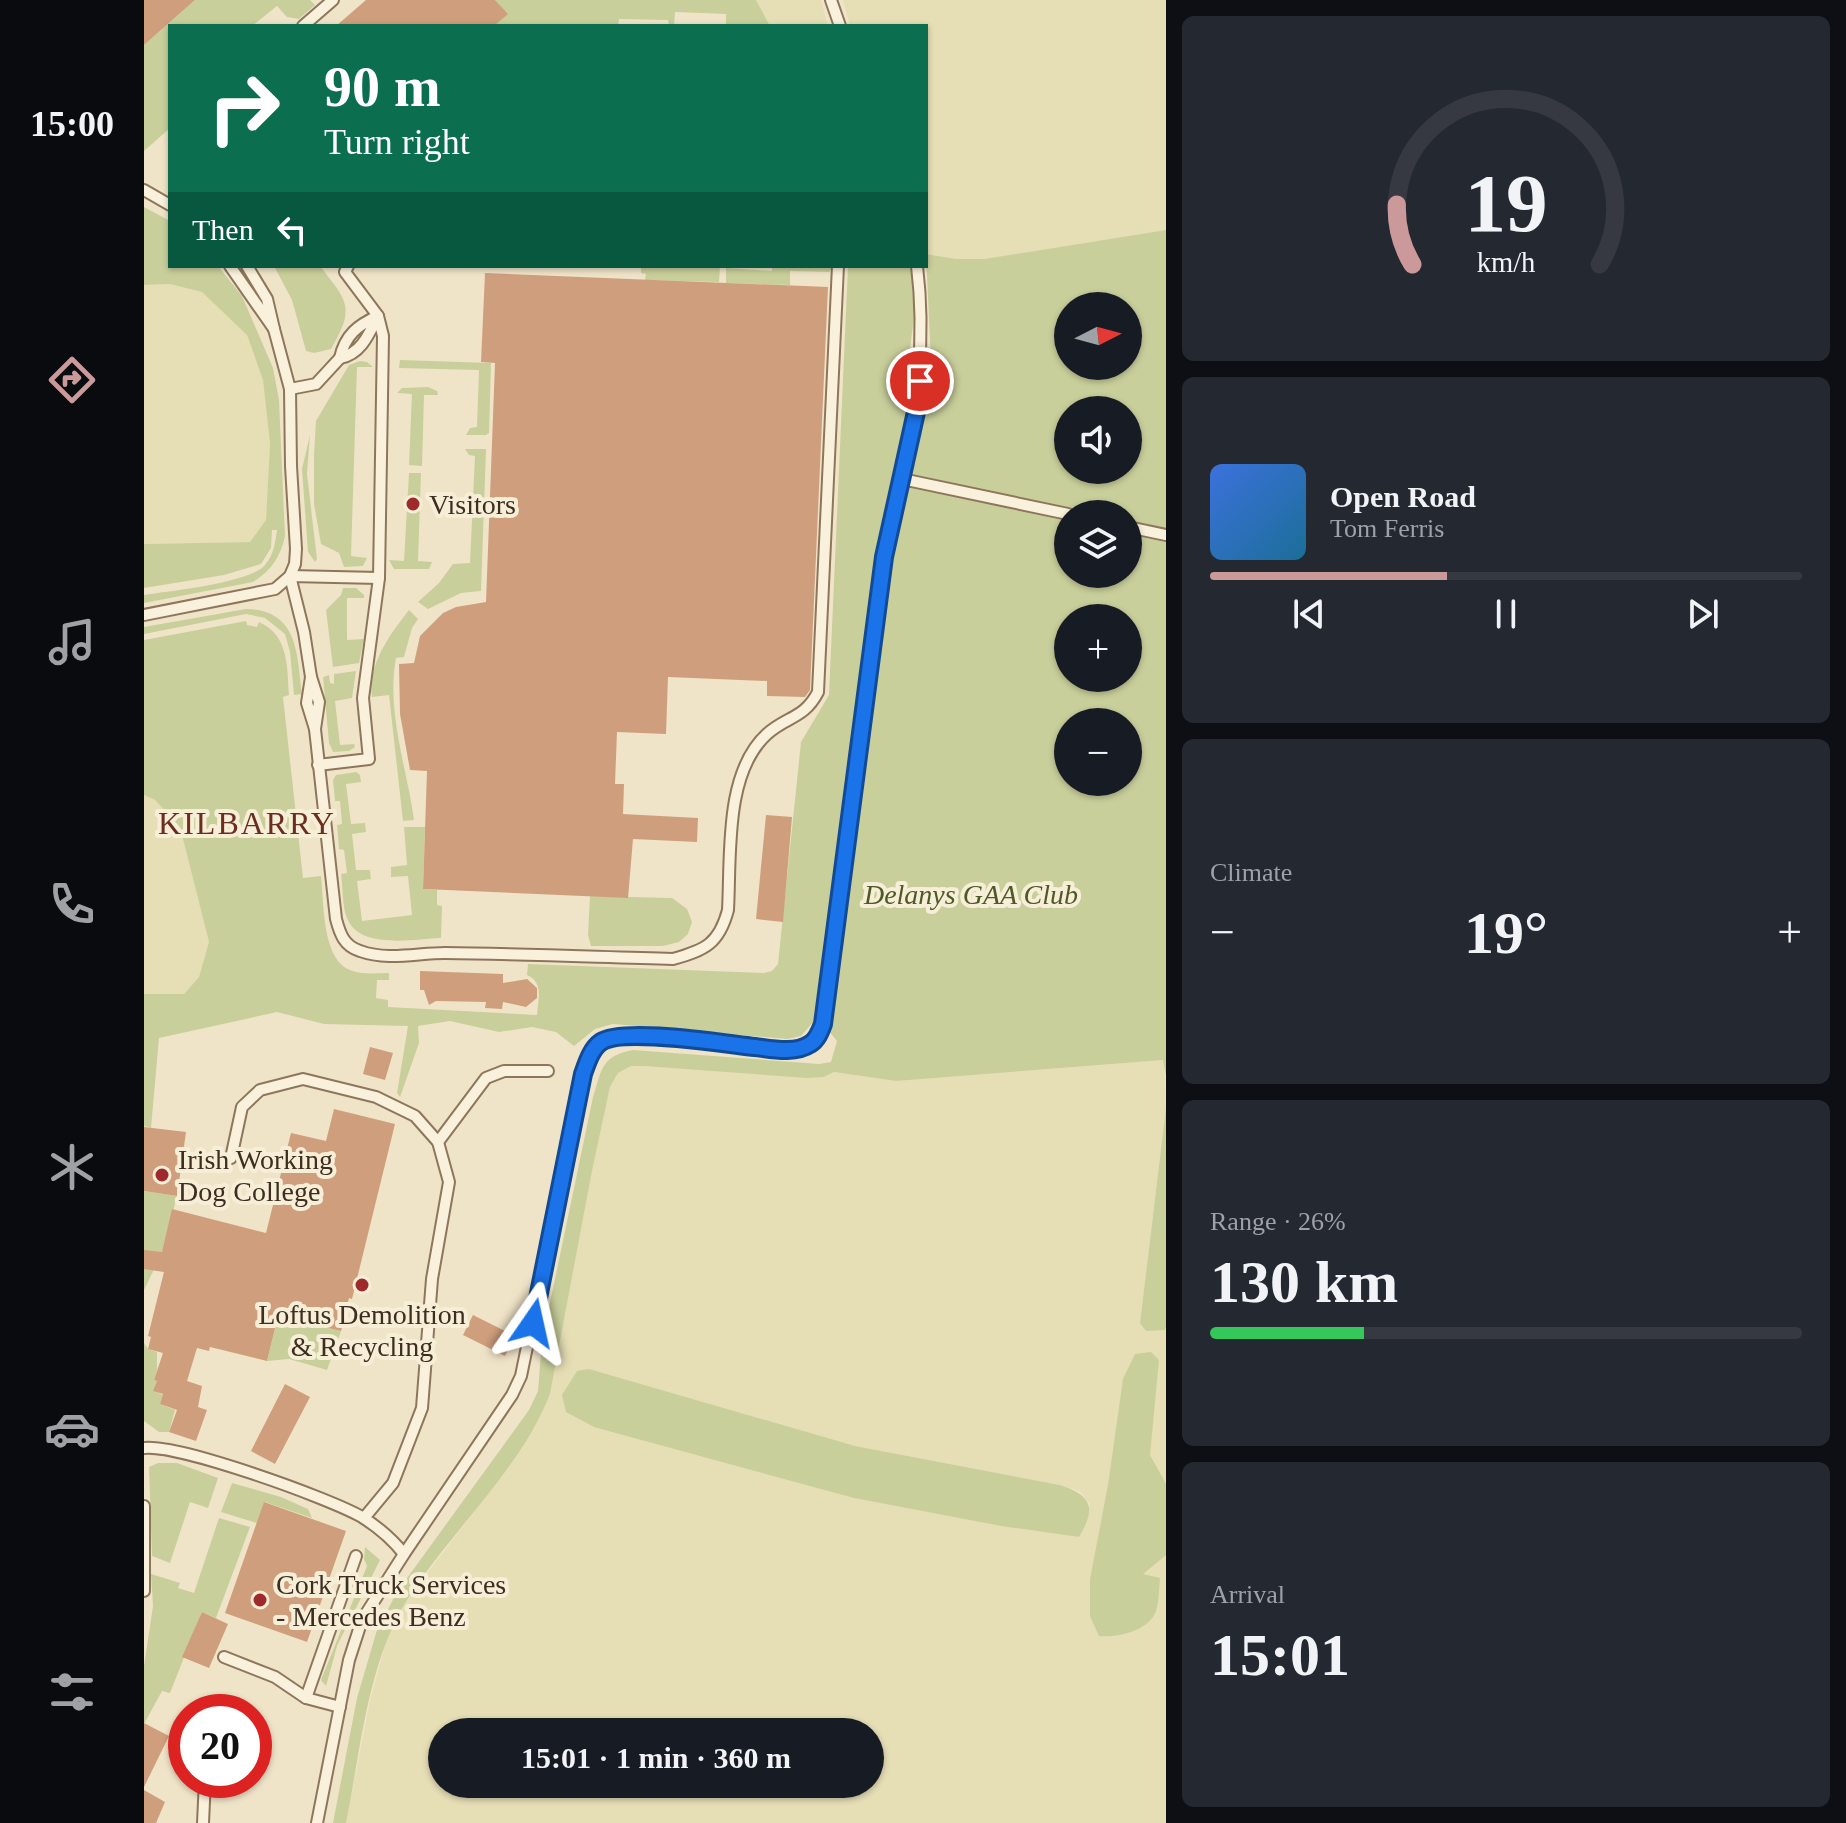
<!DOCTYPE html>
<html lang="en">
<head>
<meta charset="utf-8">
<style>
	body { margin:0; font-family:Georgia,serif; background:#242831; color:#f1f3f6; height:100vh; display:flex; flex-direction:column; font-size:30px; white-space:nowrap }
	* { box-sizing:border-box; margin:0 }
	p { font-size:26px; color:#9ea1a6 }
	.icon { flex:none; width:44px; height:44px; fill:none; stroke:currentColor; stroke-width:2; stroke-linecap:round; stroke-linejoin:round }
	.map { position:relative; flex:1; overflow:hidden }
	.panel { display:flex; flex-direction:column; gap:16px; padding:16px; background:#0d0f14; width:680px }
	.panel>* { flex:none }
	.guide { position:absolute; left:24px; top:24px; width:760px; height:244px; border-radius:0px; box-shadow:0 2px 6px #0004; background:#0b6e4f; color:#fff; overflow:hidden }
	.needle { width:52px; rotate:84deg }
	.tools { position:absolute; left:910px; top:292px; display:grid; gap:16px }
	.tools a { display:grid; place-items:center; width:88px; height:88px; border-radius:50%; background:#171b24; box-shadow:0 2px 6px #0004; font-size:40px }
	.speed { position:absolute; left:24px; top:1694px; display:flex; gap:16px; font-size:40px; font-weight:700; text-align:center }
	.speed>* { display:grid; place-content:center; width:104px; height:104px; border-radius:50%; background:#171b24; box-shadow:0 2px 6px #0004; line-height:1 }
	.speed .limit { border:12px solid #d22; background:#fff; color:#111 }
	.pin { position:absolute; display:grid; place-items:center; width:68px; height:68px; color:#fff; margin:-34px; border:4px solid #fff; border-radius:50%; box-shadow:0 2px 8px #0007 }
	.me { position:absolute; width:88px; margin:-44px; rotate:11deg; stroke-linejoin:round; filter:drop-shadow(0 0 6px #0008) }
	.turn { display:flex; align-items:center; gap:28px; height:168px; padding:0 24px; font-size:36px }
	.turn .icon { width:104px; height:104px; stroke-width:2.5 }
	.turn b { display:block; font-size:56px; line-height:68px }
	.then { display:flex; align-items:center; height:76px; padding:0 24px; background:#0003; gap:16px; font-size:30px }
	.big { font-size:60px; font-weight:700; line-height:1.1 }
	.panel .widget { flex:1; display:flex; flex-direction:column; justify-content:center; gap:12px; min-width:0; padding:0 28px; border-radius:12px; background:#242831 }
	.panel .dial { align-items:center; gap:0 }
	.dial svg { height:208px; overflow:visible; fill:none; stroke:#363941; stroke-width:7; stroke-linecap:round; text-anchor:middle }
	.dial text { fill:#f1f3f6; stroke:none }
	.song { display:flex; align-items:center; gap:24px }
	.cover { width:96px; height:96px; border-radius:12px; background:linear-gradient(135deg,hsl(220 70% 55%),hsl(200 70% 35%)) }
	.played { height:8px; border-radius:4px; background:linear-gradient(90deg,#cc999b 40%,#363941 40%) }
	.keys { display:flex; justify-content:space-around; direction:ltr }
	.heat { display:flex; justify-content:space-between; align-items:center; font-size:44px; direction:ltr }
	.charge { height:12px; border-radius:6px; background:linear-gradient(90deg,#34c759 26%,#363941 0) }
	.trip { position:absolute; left:284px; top:1718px; width:456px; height:80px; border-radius:40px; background:#171b24; box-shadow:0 2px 6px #0004; font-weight:700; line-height:80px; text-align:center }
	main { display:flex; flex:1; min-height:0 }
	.dock { display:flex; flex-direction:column; width:144px; justify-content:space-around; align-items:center; background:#090b0e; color:#9ea1a6 }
	.dock .icon { width:56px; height:56px }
	.dock .selected { color:#cc999b }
	.dock b { font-size:36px; color:#f1f3f6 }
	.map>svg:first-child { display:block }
	.farmland { fill:#e6deb5; fill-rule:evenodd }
	.green { fill:#c9cf9b; fill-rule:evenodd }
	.building { fill:#cf9f7d }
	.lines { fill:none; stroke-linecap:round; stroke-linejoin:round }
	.lane-casing { stroke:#8d765c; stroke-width:14 }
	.lane { stroke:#faf1dc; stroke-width:10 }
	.route-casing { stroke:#114b97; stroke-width:20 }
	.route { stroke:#1a73e8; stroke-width:14 }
	.poi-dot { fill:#9e2a2b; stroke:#f7eed8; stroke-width:3 }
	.labels { text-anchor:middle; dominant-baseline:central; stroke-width:8; stroke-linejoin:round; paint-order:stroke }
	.poi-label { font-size:28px; fill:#3d2e20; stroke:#f7eed8; text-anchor:start }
	.park-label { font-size:28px; font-style:italic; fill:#4d5a26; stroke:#f7eed8 }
	.quarter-label { font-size:32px; letter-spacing:2px; fill:#6b2e1e; stroke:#f7eed8 }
</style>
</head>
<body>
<main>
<nav class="dock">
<b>15:00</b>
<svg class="icon selected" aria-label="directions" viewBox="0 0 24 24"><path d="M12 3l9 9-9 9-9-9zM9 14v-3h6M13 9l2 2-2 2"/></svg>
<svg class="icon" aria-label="music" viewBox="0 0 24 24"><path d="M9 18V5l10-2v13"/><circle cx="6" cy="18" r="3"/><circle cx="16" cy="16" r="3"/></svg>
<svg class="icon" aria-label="phone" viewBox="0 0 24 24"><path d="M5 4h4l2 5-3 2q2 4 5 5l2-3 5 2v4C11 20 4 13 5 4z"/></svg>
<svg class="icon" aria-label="climate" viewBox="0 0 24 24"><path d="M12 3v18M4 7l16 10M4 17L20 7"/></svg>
<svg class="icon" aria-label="car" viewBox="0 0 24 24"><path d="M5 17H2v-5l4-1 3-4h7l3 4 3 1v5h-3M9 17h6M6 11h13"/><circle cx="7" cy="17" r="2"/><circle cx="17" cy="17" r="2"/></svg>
<svg class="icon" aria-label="filters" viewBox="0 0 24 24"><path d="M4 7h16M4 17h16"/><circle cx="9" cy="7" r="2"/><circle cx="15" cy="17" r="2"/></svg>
</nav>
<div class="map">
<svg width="1022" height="1823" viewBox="0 0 1022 1823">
	<rect width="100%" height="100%" fill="#f0e4c8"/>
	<g class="farmland">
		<path d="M612,0h65l7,26h-58z"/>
		<path d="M699,0h323v230l-182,29h-28l-30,-5v-228h-76z"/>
		<path d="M26,284l32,7 45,44 16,45 7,64 -4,76 -16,22 -106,2v-259z"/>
		<path d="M0,795l11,5 25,27 29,115 -10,35 -15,17h-40z"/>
		<path d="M1020,1060l2,48 -26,215 25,7 1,-3v496h-820l24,-122 18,-66 20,-37 67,-87 75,-117 42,-223 18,-84 8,-14 13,-7h13l180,11 10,-5 62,9zM711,1446l205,39 20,6 10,13 -11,33 -78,-11 -147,-28zM298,1732h428v52h-428z"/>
	</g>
	<g class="green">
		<path d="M51,0h115l5,5 -16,14 -12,-2 -10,-11 -25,20h-82v102l-26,23v-106z"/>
		<path d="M351,0h261l14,26h-44v-12l-51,-2 -1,14h-5l-1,-6 -49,-1 -1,7h-124l13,-12z"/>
		<path d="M0,207l26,14v45h48l24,30 31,72 6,32 6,136c-4,20 -14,35 -32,46l-109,21v-8c26,-4 106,-12 121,-30 9,-11 10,-22 12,-35h-5l-1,18 -10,16 -37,11 -80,13v-44l106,-2 16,-22 4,-76 -7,-64 -16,-45 -45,-43 -32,-8 -26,1z"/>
		<path d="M1022,230v846l-3,-16 -267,21 -62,-9 -10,5 -17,1 -163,-12h-13l-13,7 -8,14 -18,84 -42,223c-29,75 -100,138 -143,206 -40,65 -46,149 -61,223h-13l24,-125 20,-68 20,-38 132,-182 9,-19 4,-50 51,-244c9,-28 8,-41 40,-47l186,14 12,-2 6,-21 -14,-17 -9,-3 -13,15 -14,3 -174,-15 -18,5 -21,17 -18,-14 -24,-5 -33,5 -49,-11 -32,5 1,17 -19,54 -3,-4 11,-67 -84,-2 -47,-12 -118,26 -8,90 -7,-2v-132h40l15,-17 10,-35 -29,-115 -25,-27 -11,-5v-155l102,-19 1,4 10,2 2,-5c30,13 28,45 30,73l-6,2 20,181 18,-2c3,26 1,83 29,94 12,5 26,3 39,3v7h-12l-1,18 12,2v7l149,8c1,-15 7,-33 -10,-40l1,-11 236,9 8,-2 6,-7 23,-222 28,-47 19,-429h64l3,44 -9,69 26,4 -6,-129 30,5h28zM924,306h60v60h-60zM924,410h60v60h-60zM924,514h60v60h-60zM924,618h60v60h-60zM924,722h60v60h-60z"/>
		<path d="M130,266h46c27,35 36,41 11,83l-17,4 -8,-2 -14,-51z"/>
		<path d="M497,266h79l-1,16 -74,-2 1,-6 -5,-1z"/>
		<path d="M628,266h62l-5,6 -39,-1v14l-64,-2v-15l46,3z"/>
		<path d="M256,360l91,3 -2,70 -3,2h-20l4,-7 7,-1 2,-57 -80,-2z"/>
		<path d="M216,361l7,1 6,5h-16l-6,189 16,2 -4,8 -19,1 -5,-14 -18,-9 -7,-40v-50l2,-33 33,-56z"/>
		<path d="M284,387l9,4 1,4h-14l-2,71 -13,-1 3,-71 -15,-1 5,-5z"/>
		<path d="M166,435l-3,39 10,85 -2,3 -7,-10 -6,-83z"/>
		<path d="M321,449h21l-5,142 -20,2 -33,16 -10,-7 21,-19 14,-19 17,-1 5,-107 -6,-1z"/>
		<path d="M265,473h12l-3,88 14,1 -3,7h-35l-5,-9 15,1z"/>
		<path d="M199,588h13l8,7v3h-17v42l17,-1 -5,24 -26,4 -7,-57 15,-15z"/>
		<path d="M102,609c52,1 51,44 56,85l-8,1 -4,-43 -5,-18 -20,-16 -19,-4 -102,20v-7z"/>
		<path d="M265,610l9,9 -6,9 -8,29 -8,1c-10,53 11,110 18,162l-11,1 -14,-126 -17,2c-5,-32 19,-64 37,-87z"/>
		<path d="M212,671l-4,27 -17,3 5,44 14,-1 1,3 -6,4 -16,1 -4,-9 -6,-66 6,-2 1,8 4,1v-10z"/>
		<path d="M212,772l4,3 1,7 -15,2 5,40 14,-1 1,9 -14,2 4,36h14l1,9 -14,2 5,40 50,-6 -4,-39 -17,1v-10l16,-2 -3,-38h21l-2,62 14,1v15l5,1 -1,32c-27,1 -82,12 -94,-20 -5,-12 -4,-31 -6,-44l6,-1 -3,-23 -5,-1 -2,-24 5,-1 -2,-23h-5l-2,-21 3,-5z"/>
		<path d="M446,896l82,2 15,11 5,13 -4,12 -9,8 -16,4h-72l-3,-11z"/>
		<path d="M1022,1108v219l-1,3 -19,1 -6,-8z"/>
		<path d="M0,1191l33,5 -15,57 -18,37v-21h4l-4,-19z"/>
		<path d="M134,1316l63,15 -14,39 -38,-11 -22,2z"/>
		<path d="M0,1343l4,6 9,3v18l-3,10 3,1 -3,10 9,4 -3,9 15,6 -6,22h-10l-15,-11z"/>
		<path d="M1007,1352l8,8 -9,95 16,29v71l-23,19 17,4c-1,11 -1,23 -4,33 -7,20 -39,27 -57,25l-9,-20v-37l18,-94 15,-106 12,-25z"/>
		<path d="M445,1369l266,77 205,39c33,11 36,23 19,52l-78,-11 -147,-28 -260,-71 -28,-15 -4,-17 15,-24z"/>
		<path d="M14,1463h19l41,15 -10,30 -18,-6 -20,61 -18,-7 -3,-89z"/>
		<path d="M88,1483l49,14 27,12 4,9 -47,-16 -8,21 -36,-11z"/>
		<path d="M75,1518l31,9 -34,91 -14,-6 -32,81 -8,-2 -18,33v-58l9,-60 -2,-32 29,9 -2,5 16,5z"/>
		<path d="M221,1547l15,13 -43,86 -11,40 -5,-6 46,-114 -3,-7z"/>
	</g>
	<g class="building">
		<path d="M0,0h51l-51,45z"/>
		<path d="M222,0h129l13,14 -14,12h-158z"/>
		<path d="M341,273l343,14 -18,403 -5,7 -38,-1v-15l-99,-4 -2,57 -49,-2 -2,52h9l-1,30 75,4 -1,24 -64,-3 -5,59 -205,-9 4,-118 -17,-1 -10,-56 -1,-50 15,-1 6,-27 23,-23 13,-6 30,-5 9,-239 -14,-1z"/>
		<path d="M622,815l26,2 -9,105 -27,-3z"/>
		<path d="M276,971l83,3v9l24,-4 10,9v10l-11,9 -23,-5 -1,7 -17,-1 1,-6 -50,-1 -7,4 -5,-15h-4z"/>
		<path d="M226,1047l23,6 -8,27 -22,-6z"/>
		<path d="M190,1109l61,15 -43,175 -3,-1 -8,33 -63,-15 -11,45 -57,-14 -1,4 -12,-3 -10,33 15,5 -4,21 9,3 -11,31 -27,-9 8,-22 -17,-6 3,-10 -10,-3 4,-10 -3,-1 9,-27 -15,-4 3,-12 -3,-1 16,-64 -20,-3v-19l18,2 10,-43 94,24 25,-100 35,8z"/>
		<path d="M0,1127l42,5 -9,64 -33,-5z"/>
		<path d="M329,1315l42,21 -10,20 -42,-21z"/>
		<path d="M141,1384l25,13 -35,67 -24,-13z"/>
		<path d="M120,1502l82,29 -39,111 -82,-29z"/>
		<path d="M58,1612l26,12 -19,44 -27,-11z"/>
		<path d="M0,1723l25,13 -25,51z"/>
		<path d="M0,1790l21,12 -9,21h-12z"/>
	</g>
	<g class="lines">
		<g class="lane-casing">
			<g id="lane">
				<path d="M687,0l9,26"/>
				<path d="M159,26l30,-26"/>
				<path d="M0,190l26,15"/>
				<path d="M86,266l44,63 -7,-30 -20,-33"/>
				<path d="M234,316c-9,18 -17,38 -38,42 5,-23 18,-33 38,-42z"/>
				<path d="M146,389l26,-5 24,-26"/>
				<path d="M758,479c15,-71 24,-140 15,-213"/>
				<path d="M984,527l38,8"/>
				<path d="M0,615l131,-26 15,-13 5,-12 1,-15 -5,-83 -1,-77 -16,-60"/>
				<path d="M167,677l-7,-45 -14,-56 89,2"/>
				<path d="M167,677l8,25 -4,27 -8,-26z"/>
				<path d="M171,729l21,190c4,15 8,27 24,32 28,10 57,2 85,2 76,1 152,4 228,6 32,-9 46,-15 55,-49 3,-54 -4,-137 39,-176 20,-18 37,-15 51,-42l20,-426"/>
				<path d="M174,765l51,-6 -6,-61 16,-120 4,-242 -5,-20 -33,-44 3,-6"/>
				<path d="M294,1142l48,-64 18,-7h44"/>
				<path d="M87,1158l11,-51 18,-17 43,-11 73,18 39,19 23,26 11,40 -17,97 -10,129 -29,75 -29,35"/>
				<path d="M0,1448c35,-4 185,50 218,69 16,10 31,23 42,37"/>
				<path d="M0,1506v85"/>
				<path d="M80,1657l51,20 31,21 34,9"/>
				<path d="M162,1698l50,-142"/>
				<path d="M59,1823l2,-43"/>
				<path d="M173,1823l32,-163 13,-40 42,-66 108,-159 9,-19 62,-302c4,-11 8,-25 18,-32 22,-15 125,2 154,5 17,2 40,7 55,-3 7,-4 10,-12 13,-20l61,-467 18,-78 166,35"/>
			</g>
		</g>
		<use href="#lane" class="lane"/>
	</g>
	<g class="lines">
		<g class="route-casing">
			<path id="route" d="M389,1323l50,-249c4,-11 8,-25 18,-32 22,-15 125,2 154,5 17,2 40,7 55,-3 7,-4 10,-12 13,-20l61,-467 32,-145 4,-31"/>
		</g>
		<use href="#route" class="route"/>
	</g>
	<g class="poi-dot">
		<circle cx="269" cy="504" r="8"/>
		<circle cx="18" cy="1175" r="8"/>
		<circle cx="218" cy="1285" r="8"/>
		<circle cx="116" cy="1600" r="8"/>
	</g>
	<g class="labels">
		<g class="poi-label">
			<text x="285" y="504">Visitors</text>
			<text x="34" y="1159">Irish Working<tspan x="34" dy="32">Dog College</tspan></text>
			<text x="218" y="1314" text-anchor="middle">Loftus Demolition<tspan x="218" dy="32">&amp; Recycling</tspan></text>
			<text x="132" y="1584">Cork Truck Services<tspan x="132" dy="32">- Mercedes Benz</tspan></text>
		</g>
		<g class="park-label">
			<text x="827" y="894">Delanys GAA Club</text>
		</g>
		<g class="quarter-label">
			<text x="103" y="823">KILBARRY</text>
		</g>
	</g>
</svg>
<div class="tools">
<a><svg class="needle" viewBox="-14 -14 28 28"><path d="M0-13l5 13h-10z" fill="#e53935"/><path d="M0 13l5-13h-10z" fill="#9ea1a6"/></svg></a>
<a><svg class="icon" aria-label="sound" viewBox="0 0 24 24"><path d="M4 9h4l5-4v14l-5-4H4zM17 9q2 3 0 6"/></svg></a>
<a><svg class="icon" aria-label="layers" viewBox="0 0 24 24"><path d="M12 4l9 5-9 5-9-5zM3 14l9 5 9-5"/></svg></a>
<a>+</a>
<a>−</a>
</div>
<div class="speed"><div class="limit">20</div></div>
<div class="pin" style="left:776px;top:381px;background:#d93025"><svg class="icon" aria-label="arrive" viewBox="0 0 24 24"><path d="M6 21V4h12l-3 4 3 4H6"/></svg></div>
<svg class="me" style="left:389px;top:1323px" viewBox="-20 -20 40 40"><path d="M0-17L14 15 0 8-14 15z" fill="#1a73e8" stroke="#fff" stroke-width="4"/></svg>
<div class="trip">15:01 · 1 min · 360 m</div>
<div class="guide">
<div class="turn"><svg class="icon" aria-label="right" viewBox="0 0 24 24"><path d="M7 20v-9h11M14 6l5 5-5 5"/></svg><div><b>90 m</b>Turn right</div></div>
<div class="then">Then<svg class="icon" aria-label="left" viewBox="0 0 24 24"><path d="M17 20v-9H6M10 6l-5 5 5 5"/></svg></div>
</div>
</div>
<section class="panel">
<div class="widget dial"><svg viewBox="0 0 100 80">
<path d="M14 69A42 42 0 1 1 86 69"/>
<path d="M14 69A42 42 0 0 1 8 46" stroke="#cc999b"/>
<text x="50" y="56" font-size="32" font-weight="700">19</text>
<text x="50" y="72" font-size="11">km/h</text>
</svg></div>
<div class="widget">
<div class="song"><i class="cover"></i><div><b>Open Road</b><p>Tom Ferris</p></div></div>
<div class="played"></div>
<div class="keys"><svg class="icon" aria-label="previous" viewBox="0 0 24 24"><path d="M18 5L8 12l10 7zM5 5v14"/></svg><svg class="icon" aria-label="pause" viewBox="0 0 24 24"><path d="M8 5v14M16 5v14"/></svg><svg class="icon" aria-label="next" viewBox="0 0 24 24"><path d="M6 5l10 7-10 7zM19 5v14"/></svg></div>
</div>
<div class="widget"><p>Climate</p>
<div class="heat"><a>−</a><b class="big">19°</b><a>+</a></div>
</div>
<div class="widget"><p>Range · 26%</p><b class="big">130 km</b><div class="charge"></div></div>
<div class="widget"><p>Arrival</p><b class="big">15:01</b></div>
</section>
</main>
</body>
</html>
